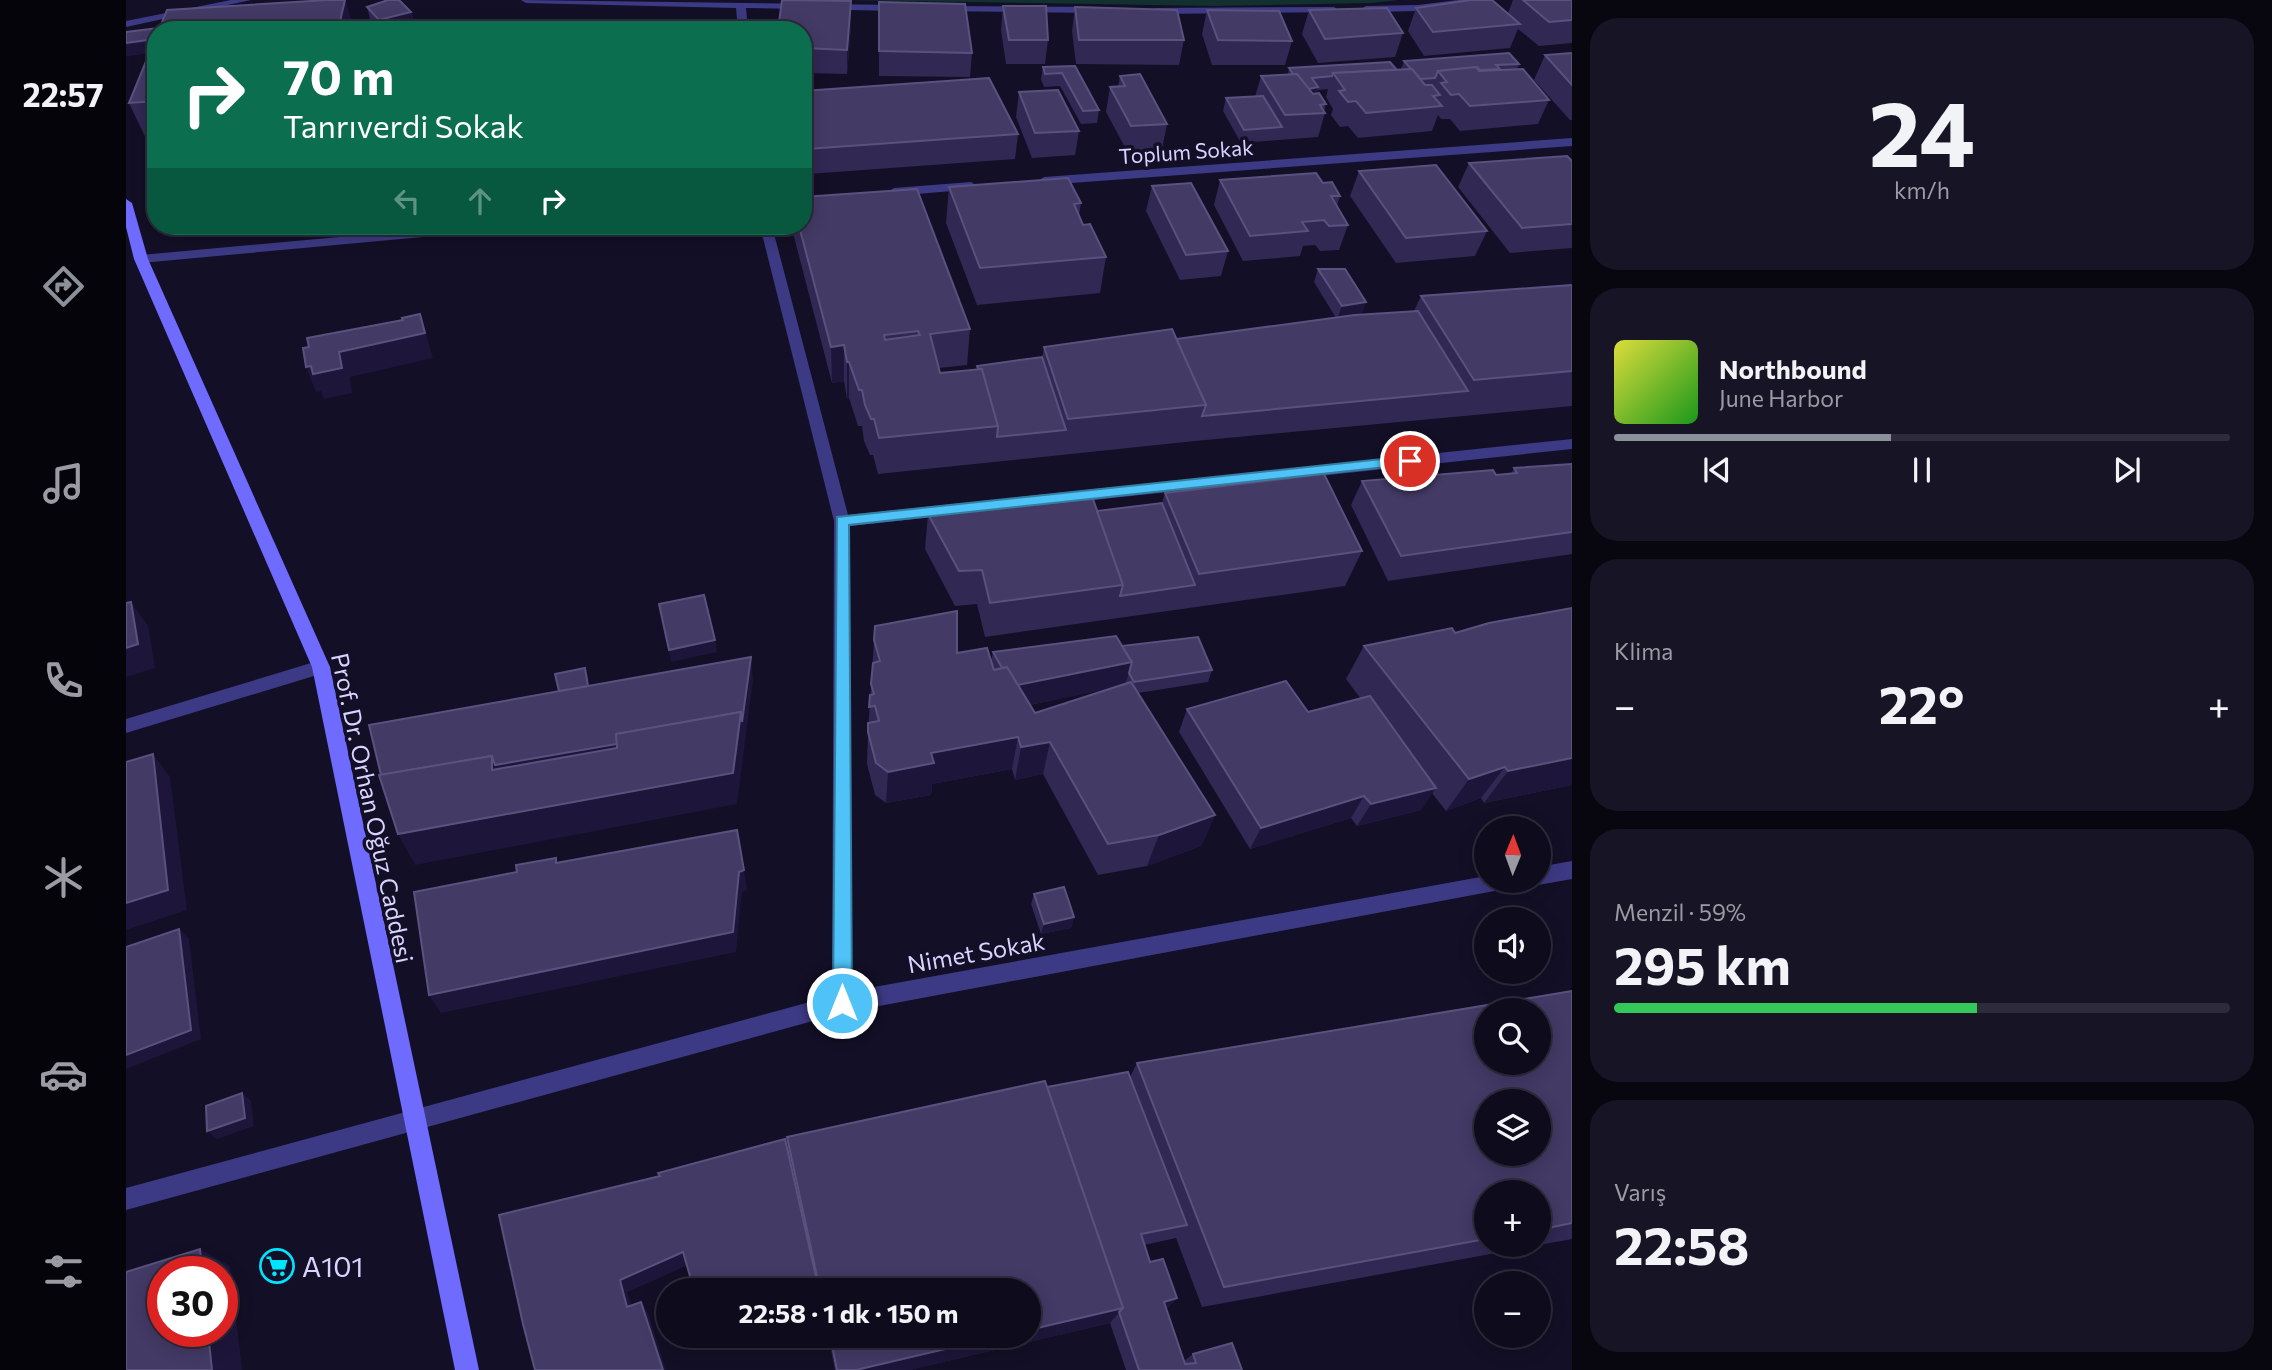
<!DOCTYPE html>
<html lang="tr">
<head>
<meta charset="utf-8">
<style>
	body { margin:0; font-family:Commissioner,sans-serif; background:#171425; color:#f1f3f6; height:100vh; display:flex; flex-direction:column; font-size:26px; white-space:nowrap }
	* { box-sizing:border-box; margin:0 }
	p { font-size:23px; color:#9b9ba3 }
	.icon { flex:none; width:38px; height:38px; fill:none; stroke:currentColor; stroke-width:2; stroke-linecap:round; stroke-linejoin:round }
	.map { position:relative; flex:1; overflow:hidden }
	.panel { display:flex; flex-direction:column; gap:18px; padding:18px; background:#08060f; width:700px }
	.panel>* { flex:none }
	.hud { position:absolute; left:21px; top:21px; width:665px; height:214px; border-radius:28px; box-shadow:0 4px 18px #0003,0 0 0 2px #2e2b3b; background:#0b6e4f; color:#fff; overflow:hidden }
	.needle { width:46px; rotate:1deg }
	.tools { position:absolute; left:1348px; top:816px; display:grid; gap:14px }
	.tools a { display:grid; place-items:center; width:77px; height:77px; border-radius:50%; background:#0e0b1c; box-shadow:0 4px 18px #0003,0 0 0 2px #2e2b3b; font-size:35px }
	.speed { position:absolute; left:21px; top:1256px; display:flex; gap:14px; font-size:35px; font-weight:700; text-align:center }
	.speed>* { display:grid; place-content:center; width:91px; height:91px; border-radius:50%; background:#0e0b1c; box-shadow:0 4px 18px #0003,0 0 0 2px #2e2b3b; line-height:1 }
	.speed .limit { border:10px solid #d22; background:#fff; color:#111 }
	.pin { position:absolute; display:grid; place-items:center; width:60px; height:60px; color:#fff; margin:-30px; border:4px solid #fff; border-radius:50%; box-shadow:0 2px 7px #0007 }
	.me { position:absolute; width:77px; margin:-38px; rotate:0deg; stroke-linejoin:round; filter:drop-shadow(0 0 5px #0008) }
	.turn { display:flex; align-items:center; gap:24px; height:147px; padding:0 21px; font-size:32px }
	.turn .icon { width:91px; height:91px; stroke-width:2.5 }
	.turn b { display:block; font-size:49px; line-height:60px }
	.lanes { display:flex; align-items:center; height:66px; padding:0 21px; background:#0003; justify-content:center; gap:35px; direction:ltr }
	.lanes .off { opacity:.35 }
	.big { font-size:52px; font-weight:700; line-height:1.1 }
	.panel .tile { flex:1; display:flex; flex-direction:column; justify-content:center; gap:10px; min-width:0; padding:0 24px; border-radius:28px; background:#171425 }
	.panel .dial { align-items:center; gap:0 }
	.dial b { font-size:91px; line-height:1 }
	.song { display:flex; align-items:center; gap:21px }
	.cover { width:84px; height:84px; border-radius:10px; background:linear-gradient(135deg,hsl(60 70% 55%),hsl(120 70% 35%)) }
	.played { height:7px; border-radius:4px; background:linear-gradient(90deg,#8c9099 45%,#2e2b3b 45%) }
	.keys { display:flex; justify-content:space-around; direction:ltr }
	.heat { display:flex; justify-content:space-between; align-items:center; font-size:38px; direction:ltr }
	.charge { height:10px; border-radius:5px; background:linear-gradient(90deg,#34c759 59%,#2e2b3b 0) }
	.trip { position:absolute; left:530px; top:1278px; width:385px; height:70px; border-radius:35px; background:#0e0b1c; box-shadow:0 4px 18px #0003,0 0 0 2px #2e2b3b; font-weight:700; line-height:70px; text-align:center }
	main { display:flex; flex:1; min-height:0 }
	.tab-bar { display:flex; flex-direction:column; width:126px; justify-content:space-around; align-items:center; background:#06040b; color:#9b9ba3 }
	.tab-bar .icon { width:49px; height:49px }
	.tab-bar .active { color:#8c9099 }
	.tab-bar b { font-size:32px; color:#f1f3f6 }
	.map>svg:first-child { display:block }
	.green { fill:#12302f }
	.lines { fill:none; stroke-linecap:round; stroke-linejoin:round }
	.minor { fill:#3d3a85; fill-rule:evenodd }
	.secondary { fill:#6f6bff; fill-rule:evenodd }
	.wall { fill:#312854; fill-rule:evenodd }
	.shaded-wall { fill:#1d163a }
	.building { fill:#433a66; stroke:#5a527e; stroke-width:2; fill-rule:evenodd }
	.route { fill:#4fc3f7; stroke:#337fa1; stroke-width:2 }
	.labels { text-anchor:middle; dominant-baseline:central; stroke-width:7; stroke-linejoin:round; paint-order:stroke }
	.far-street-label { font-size:21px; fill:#d9d4ff; stroke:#130f26 }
	.street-label { font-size:24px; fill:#d9d4ff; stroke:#130f26 }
	.near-poi-label { font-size:28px; fill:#d9d4ff; stroke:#130f26; text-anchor:start }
</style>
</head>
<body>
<main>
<nav class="tab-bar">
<b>22:57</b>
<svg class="icon active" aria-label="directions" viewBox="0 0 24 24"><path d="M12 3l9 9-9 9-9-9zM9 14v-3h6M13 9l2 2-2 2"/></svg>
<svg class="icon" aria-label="music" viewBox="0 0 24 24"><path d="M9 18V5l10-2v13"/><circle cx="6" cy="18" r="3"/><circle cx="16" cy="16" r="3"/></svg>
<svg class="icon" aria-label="phone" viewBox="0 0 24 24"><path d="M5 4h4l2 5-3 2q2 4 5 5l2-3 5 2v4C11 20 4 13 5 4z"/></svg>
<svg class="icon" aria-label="climate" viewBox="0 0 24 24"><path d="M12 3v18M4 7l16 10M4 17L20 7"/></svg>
<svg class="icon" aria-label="car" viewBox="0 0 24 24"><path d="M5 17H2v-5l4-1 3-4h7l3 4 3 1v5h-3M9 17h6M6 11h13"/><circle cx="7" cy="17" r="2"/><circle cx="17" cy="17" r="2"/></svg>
<svg class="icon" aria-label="filters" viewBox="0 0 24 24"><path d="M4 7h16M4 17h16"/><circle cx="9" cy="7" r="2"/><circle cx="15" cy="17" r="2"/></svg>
</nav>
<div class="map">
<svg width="1446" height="1370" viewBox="0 0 1446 1370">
	<rect width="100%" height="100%" fill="#130f26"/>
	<path class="green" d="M713,0h560l-27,3 -159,3z"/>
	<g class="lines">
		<g class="minor">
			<path d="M105,0h20l-125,27v-6z"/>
			<path d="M395,0l379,5 5,3 -5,3 -154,-3 2,22h-10l-2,-22 -210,-5z"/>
			<path d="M1332,0h31l-5,3 -66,8 -52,1 -5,-3 5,-3 52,-1z"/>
			<path d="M816,6l154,1 5,3 -5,3 -158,-2v-4z"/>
			<path d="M1208,7l5,3 -1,2 -182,2 -5,-3 5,-3z"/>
			<path d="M1446,138v8l-528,39 -6,-4 6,-4z"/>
			<path d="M845,182l6,4 -2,3 -81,7 -6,-4 6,-4z"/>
			<path d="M334,226h45l-6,4 -358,33 -7,-4 7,-4z"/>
			<path d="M634,226h12l76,289 724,-76v10l-722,77 2,465 634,-115v4h38l-3,6 -679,127 -716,197v-22l706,-192 2,-475z"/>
			<path d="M195,660l6,2 3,5 -3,5 -201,61v-14z"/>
			<path d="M1446,861v18l-34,6 -7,-3 7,-2v-13z"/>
		</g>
		<path class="secondary" d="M0,199l6,4 16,56 182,408 149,703h-24l-143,-703 -178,-408 -8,-32z"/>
	</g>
	<g class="wall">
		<path d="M201,0h18l9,30h-198v117h-6l-21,-44 20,-50 -23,3v-24l33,-4 8,-18z"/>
		<path d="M1387,0h59v43l-33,3 -21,-17 -8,19 -86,8 -16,-25 8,-23 92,5z"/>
		<path d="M725,1v24l-4,49 -44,-1v-43z"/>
		<path d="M753,2l93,51 -2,24 -91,-1z"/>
		<path d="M877,6l45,34 -3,24h-39l-5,-34z"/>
		<path d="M241,7l44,5 4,12 -22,6h-13l-10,-11z"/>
		<path d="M949,7l109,33 -5,25 -103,-1 -4,-33z"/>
		<path d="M1081,10l85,31 -7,24h-73l-10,-31z"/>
		<path d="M1183,10l94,23 -8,24 -77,6 -16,-29z"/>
		<path d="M1446,53v67h-2l-36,-40 11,-25z"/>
		<path d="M1278,61l115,3 -2,5 32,31 -11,24 -78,7 -10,-12h-9l-3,-4 -6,16 -74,7 -10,-12 -8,1 -9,-12 2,-6 -7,-12 2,-8 -10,1 -2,4 10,10 -2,7 1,2 -7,24 -77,6 -18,-32 3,-13 29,-1 6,-21 27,-1 1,-7 112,1z"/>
		<path d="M949,66l24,44 -2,13 -16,1 -21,-38 -16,1 -3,-8 2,-12z"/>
		<path d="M994,76l47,48 -5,25 -35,2 -21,-39 4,-25h8z"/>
		<path d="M677,91l215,43 -3,25 -207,15 -5,-15z"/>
		<path d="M893,92l60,39 -4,24 -43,3 -16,-41z"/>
		<path d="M1446,161v87l-62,5 -52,-66 11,-24z"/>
		<path d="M1233,171l128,60 -12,25 -79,7 -46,-67z"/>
		<path d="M1094,180l103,3 17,13 -3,10 11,19 -9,25 -19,1 -5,-6 -12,1 -3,10 -57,5 -29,-56z"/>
		<path d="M1026,186l76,65 -7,25 -41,4 -34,-69z"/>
		<path d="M823,187l132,16 -2,12 4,10 23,32 -6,36 -123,12 -31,-82z"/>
		<path d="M667,226h10l167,103 -3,36 -28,3 1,5 37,-4v-3l65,-8 2,-11 132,-8 160,-21 -22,-36 4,-13 48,33 -5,13 53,-4 7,-15 151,-11v121l-377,35 -317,33 -5,-19h-3l-6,-14 -2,-15h-4l-9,-28 -2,1 -3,-18 -12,2 -39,-150z"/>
		<path d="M1446,464v90l-184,27 -37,-76 11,-24 149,-7 3,-6z"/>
		<path d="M1039,493l197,58 -17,35 -360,51 -8,-33 -22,2 -30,-57 3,-35 169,-3 65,-8z"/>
		<path d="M1446,608v177l-88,18 -3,-5 -35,13 -14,-18 -11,17 -64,16 -6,-8 -101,31 -71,-117 8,-23 121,3 53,-13 -15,-20 18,-33 91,-13z"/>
		<path d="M748,640l83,13 34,8 2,-9 129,-6 90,24 -4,12 -70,11 77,122 -14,31 -54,20 -49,9 -55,-101 -28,6 -3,-11 -80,15 -1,11 -45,8 -11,-8 -8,-31 1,-32zM985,688l-76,25 -5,-8z"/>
		<path d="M908,894l40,23 -3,11 -30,6 -10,-30z"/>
		<path d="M1446,991v248l-370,68 -26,-69 -32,7 6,17 27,36 -11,11 18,52 9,-7 49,16h-116l-16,-47 -201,47h-74l-7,-35h201l-342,-70 -60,27 4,14 17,7 -125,11 266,-166 -2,-21 260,-50 83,-10 7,-14zM1360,1192h52v52h-52z"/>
	</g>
	<g class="shaded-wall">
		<path d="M219,0l9,30h-16z"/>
		<path d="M725,1v24l-4,49v-24z"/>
		<path d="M285,12l4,12 -22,6h-11l-3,-10z"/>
		<path d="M30,39v13l-30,4v-13z"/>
		<path d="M1192,87l-3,13 -12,-11z"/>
		<path d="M1240,302l-5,13 -24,4 5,-13z"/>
		<path d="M294,314l13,44 -83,19 2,16 -28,6 -3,-8 -5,1 -10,-25z"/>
		<path d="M718,345v36l-12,2 -1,-36z"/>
		<path d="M721,362h2v36l-2,1z"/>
		<path d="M5,602l17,24 7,42 -29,9v-29z"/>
		<path d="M589,640l2,12 -46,10 -2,-12z"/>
		<path d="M625,657l2,23 -16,124 -322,61 -17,-31 -2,-27 96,-51z"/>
		<path d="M1006,662l-7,24 -116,23 4,-23z"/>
		<path d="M892,737l-6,32 -80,15 -1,11 -45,8 2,-31 43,-19z"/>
		<path d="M924,742l-7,32 -28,6 6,-33z"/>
		<path d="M27,754l17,23 17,133 -61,20v-27z"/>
		<path d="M1446,758v27l-88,18 24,-32z"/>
		<path d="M1379,767l-24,31 -35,13 23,-32z"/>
		<path d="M1310,788l-15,22 -64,16 14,-22z"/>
		<path d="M1238,796l-13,22 -101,31 11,-21z"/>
		<path d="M1089,815l-14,31 -54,20 12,-31z"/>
		<path d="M618,870l3,20 -5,2 -6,60 -295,61 -12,-18z"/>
		<path d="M948,917l-3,11 -30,6 3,-10z"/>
		<path d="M53,929l10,10 12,100 -75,30v-14z"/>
		<path d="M116,1093l9,8 3,25 -37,13 -10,-8z"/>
		<path d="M74,1249l30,17 12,104h-30l-4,-38h14v-60h-20z"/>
		<path d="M557,1252l5,13 -61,27 8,26 -8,-11 -7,-27z"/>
		<path d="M1051,1298l-11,11 -2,-7z"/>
		<path d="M515,1302l7,11 18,57h-3z"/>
		<path d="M997,1308l-13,15 -201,47h-53l149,-35h24v-5z"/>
	</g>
	<g class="building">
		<path d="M201,0h18l-7,30h-179l8,-20z"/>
		<path d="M262,0h11l12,12 -32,8 -12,-13z"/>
		<path d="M656,0l69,1 -4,49 -44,-2v-18h-25z"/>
		<path d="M1345,0h21l28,24 -87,8 -17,-24z"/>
		<path d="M1397,0h49v20l-23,2z"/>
		<path d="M753,2l86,2 7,49 -93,-2z"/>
		<path d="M877,6h43l2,34h-39z"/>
		<path d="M949,7l102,3 7,30h-105z"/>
		<path d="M1261,8l16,25 -78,6 -16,-29z"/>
		<path d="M1081,10l72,1 13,30 -74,-1z"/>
		<path d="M514,24l2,4 22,-2v4h-115z"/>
		<path d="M33,28v2h-3l-1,9 -29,4v-11z"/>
		<path d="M30,37v64l-27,2z"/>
		<path d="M1383,53l10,11 -23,1 4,4 -20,1 -3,-3 -39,4 -3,7 -15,1 -16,-18z"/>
		<path d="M1446,53v32l-27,-30z"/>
		<path d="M1264,62l7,8 -64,3 -1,3 -20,2 6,9 -9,2 -12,-15h-4l-4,-6z"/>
		<path d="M949,66l24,44 -16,1 -21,-38 -17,1 -2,-7z"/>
		<path d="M1350,67l3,4 44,-2 26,31 -79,6 -11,-12 -8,1 -10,-12 6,-1 -9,-11z"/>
		<path d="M1286,69l13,16h7l8,10 -7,1 9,10 -76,7 -10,-12 -8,1 -9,-11 6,-1 -12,-17z"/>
		<path d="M1014,74l27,50 -36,2 -21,-39 15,-1 -5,-10z"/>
		<path d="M1171,74l16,20 6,-1 7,11 -6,1 5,8 -40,2 -24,-39z"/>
		<path d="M863,78l29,56 -211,15 -4,-13v-45z"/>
		<path d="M932,90l21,41 -44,2 -16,-41z"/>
		<path d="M1137,96l19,31 -38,3 -18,-32z"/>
		<path d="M1441,156l5,5v63l-50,4 -53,-65z"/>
		<path d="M1310,165l51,66 -81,7 -47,-67z"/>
		<path d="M1190,173l7,10 9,-1 8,14h-9l17,29 -19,1 -5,-6 -22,2 6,9 -58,5 -30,-56z"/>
		<path d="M942,178l13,25 -7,1 9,21 7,-1 16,33 -126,11 -31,-81z"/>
		<path d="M1065,183l37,68 -42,4 -34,-69z"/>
		<path d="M791,189l53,140 -40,5 10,39 42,-4 16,57 -119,12 -5,-19h-3l-6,-14 -3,-15h-3l-10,-28h-2l-3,-17 -13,2 -32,-121h4v-29zM792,331l2,4 -35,5 -1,-5z"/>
		<path d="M1192,269h27l21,33 -24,4z"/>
		<path d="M1446,285v86l-98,9 -53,-84z"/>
		<path d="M1292,311l50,80 -266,25 4,-11 -30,-66 179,-24z"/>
		<path d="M294,314l5,19 -86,19 3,16 -29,6 -2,-8 -5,1 -3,-19 6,-1 -2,-9 96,-18 -1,-2z"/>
		<path d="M1046,329l34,76 -138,14 -24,-72z"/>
		<path d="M916,357l24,73 -69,7 1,-11 -16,-57h-4l-1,-3z"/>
		<path d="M1446,464v68l-171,24 -39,-75 131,-11 3,5 21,-2 -3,-5z"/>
		<path d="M1198,474l38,77 -163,23 -34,-81z"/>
		<path d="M967,499l30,86 -133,18 -8,-33 -23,1 -31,-57z"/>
		<path d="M1036,503l33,82 -75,11 3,-11 -26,-74z"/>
		<path d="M578,595l11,45 -46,10 -10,-46z"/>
		<path d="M5,602l7,42 -12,4v-45z"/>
		<path d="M1446,608v150l-64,13 -3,-4 -36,12 -105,-133 88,-18 3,5 34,-10z"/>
		<path d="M831,611v42l30,-5 7,22 13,-3 28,46 96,-31 84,133 -56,20 -51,9 -58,-102 -29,5 -3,-10 -87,16 3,10 -46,9 -12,-9 -8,-31v-9l11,-2 -4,-15 -6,1 1,-12 4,-1 -3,-10 2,-21 7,-2 -6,-21 1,-14z"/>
		<path d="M990,636l16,26 -114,23 -11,-18 -5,1 -9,-16z"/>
		<path d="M1072,637l14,33 -78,12 -5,-9 3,-11 -10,-16z"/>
		<path d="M625,657l-9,65 -1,-10 -125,22 1,10 -122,21 -3,-9 -111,19 -12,-50z"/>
		<path d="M459,668l3,18 -29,5 -4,-17z"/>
		<path d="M1160,681l22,31 62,-16 66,92 -65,16 -7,-8 -103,32 -74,-119z"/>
		<path d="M615,712l-8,61 -335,61 -19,-59 113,-19v14l125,-22 -1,-14z"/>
		<path d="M27,754l15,136 -42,13v-141z"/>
		<path d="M611,830l7,40 -5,2 -6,60 -304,63 -15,-103 103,-20 -1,-7 40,-7v5z"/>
		<path d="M938,887l10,30 -30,7 -10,-30z"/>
		<path d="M53,929l12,101 -65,25v-108z"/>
		<path d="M1446,991v232l-34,7v-38h-52v47l-262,48 -87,-224zM1360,1010h52v52h-52zM1360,1101h52v52h-52z"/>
		<path d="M1002,1072l59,153 -46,9 9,28 13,-3 14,39 -13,4 21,62 11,-1 -3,-9 39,-11 10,27h-103l-20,-58 4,-4 -76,-221z"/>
		<path d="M919,1081l78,227 -94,22v-40h-209l-33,-153z"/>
		<path d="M116,1093l3,25 -38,13 -1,-25z"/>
		<path d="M659,1139l34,151h-125l-11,-38 -63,28 7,27 14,-5 22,68h-128l-12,-46 -24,-109 161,-39 -2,-3z"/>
		<path d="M74,1249l2,23h-39v60h45l4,38h-86v-98z"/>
		<path d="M704,1335h175l-149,35h-19z"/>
	</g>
	<path class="route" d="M1284,456l4,2v6l-565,61 3,478 -3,6 -7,3 -6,-3 -3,-6 4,-486z"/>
	<defs>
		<g id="supermarket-ring" transform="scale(1.75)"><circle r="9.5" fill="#130f26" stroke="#00e5ff" stroke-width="1.5"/><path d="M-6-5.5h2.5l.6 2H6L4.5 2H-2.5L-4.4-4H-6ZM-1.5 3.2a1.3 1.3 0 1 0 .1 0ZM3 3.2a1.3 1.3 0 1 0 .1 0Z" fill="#00e5ff"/></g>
	</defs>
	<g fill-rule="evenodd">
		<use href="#supermarket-ring" x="151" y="1266"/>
	</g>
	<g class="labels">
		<g class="far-street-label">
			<text transform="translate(1060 151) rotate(-4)">Toplum Sokak</text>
		</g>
		<g class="street-label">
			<text transform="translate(247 808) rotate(78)">Prof. Dr. Orhan Oğuz Caddesi</text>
			<text transform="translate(850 952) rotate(-10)">Nimet Sokak</text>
		</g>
		<g class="near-poi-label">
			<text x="176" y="1266">A101</text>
		</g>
	</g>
</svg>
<div class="tools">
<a><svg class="needle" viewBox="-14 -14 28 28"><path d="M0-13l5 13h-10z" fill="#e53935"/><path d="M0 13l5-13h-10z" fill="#9b9ba3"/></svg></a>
<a><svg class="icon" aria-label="sound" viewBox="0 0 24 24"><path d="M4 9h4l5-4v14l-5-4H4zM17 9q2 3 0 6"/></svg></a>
<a><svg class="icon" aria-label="search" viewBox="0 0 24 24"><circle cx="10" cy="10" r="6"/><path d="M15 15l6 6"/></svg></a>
<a><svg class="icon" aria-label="layers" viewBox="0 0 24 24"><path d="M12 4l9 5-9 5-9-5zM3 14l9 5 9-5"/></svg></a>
<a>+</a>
<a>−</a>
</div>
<div class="speed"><div class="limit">30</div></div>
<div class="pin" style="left:1284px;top:461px;background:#d93025"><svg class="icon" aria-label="arrive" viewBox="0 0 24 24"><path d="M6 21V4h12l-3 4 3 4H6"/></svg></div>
<svg class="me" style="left:716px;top:1003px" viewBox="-20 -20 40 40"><circle r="17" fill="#4fc3f7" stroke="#fff" stroke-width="3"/><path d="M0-11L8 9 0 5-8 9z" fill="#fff"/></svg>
<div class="trip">22:58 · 1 dk · 150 m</div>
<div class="hud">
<div class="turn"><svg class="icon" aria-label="right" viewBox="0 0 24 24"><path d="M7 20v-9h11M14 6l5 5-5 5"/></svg><div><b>70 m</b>Tanrıverdi Sokak</div></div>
<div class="lanes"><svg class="icon off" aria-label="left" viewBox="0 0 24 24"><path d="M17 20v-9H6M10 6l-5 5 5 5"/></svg><svg class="icon off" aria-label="ahead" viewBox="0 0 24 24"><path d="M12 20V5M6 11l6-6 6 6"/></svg><svg class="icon" aria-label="right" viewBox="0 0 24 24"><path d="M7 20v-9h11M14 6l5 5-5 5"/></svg></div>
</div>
</div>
<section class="panel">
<div class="tile dial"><b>24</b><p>km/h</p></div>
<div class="tile">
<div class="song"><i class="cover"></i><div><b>Northbound</b><p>June Harbor</p></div></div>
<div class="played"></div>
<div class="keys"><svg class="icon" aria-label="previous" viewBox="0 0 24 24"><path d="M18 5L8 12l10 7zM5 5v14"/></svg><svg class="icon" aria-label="pause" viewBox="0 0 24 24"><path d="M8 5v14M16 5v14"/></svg><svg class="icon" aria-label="next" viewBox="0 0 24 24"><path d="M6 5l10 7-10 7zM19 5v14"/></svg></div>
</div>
<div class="tile"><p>Klima</p>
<div class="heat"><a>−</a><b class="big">22°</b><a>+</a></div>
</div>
<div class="tile"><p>Menzil · 59%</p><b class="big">295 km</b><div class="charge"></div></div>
<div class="tile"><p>Varış</p><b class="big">22:58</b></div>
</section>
</main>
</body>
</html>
